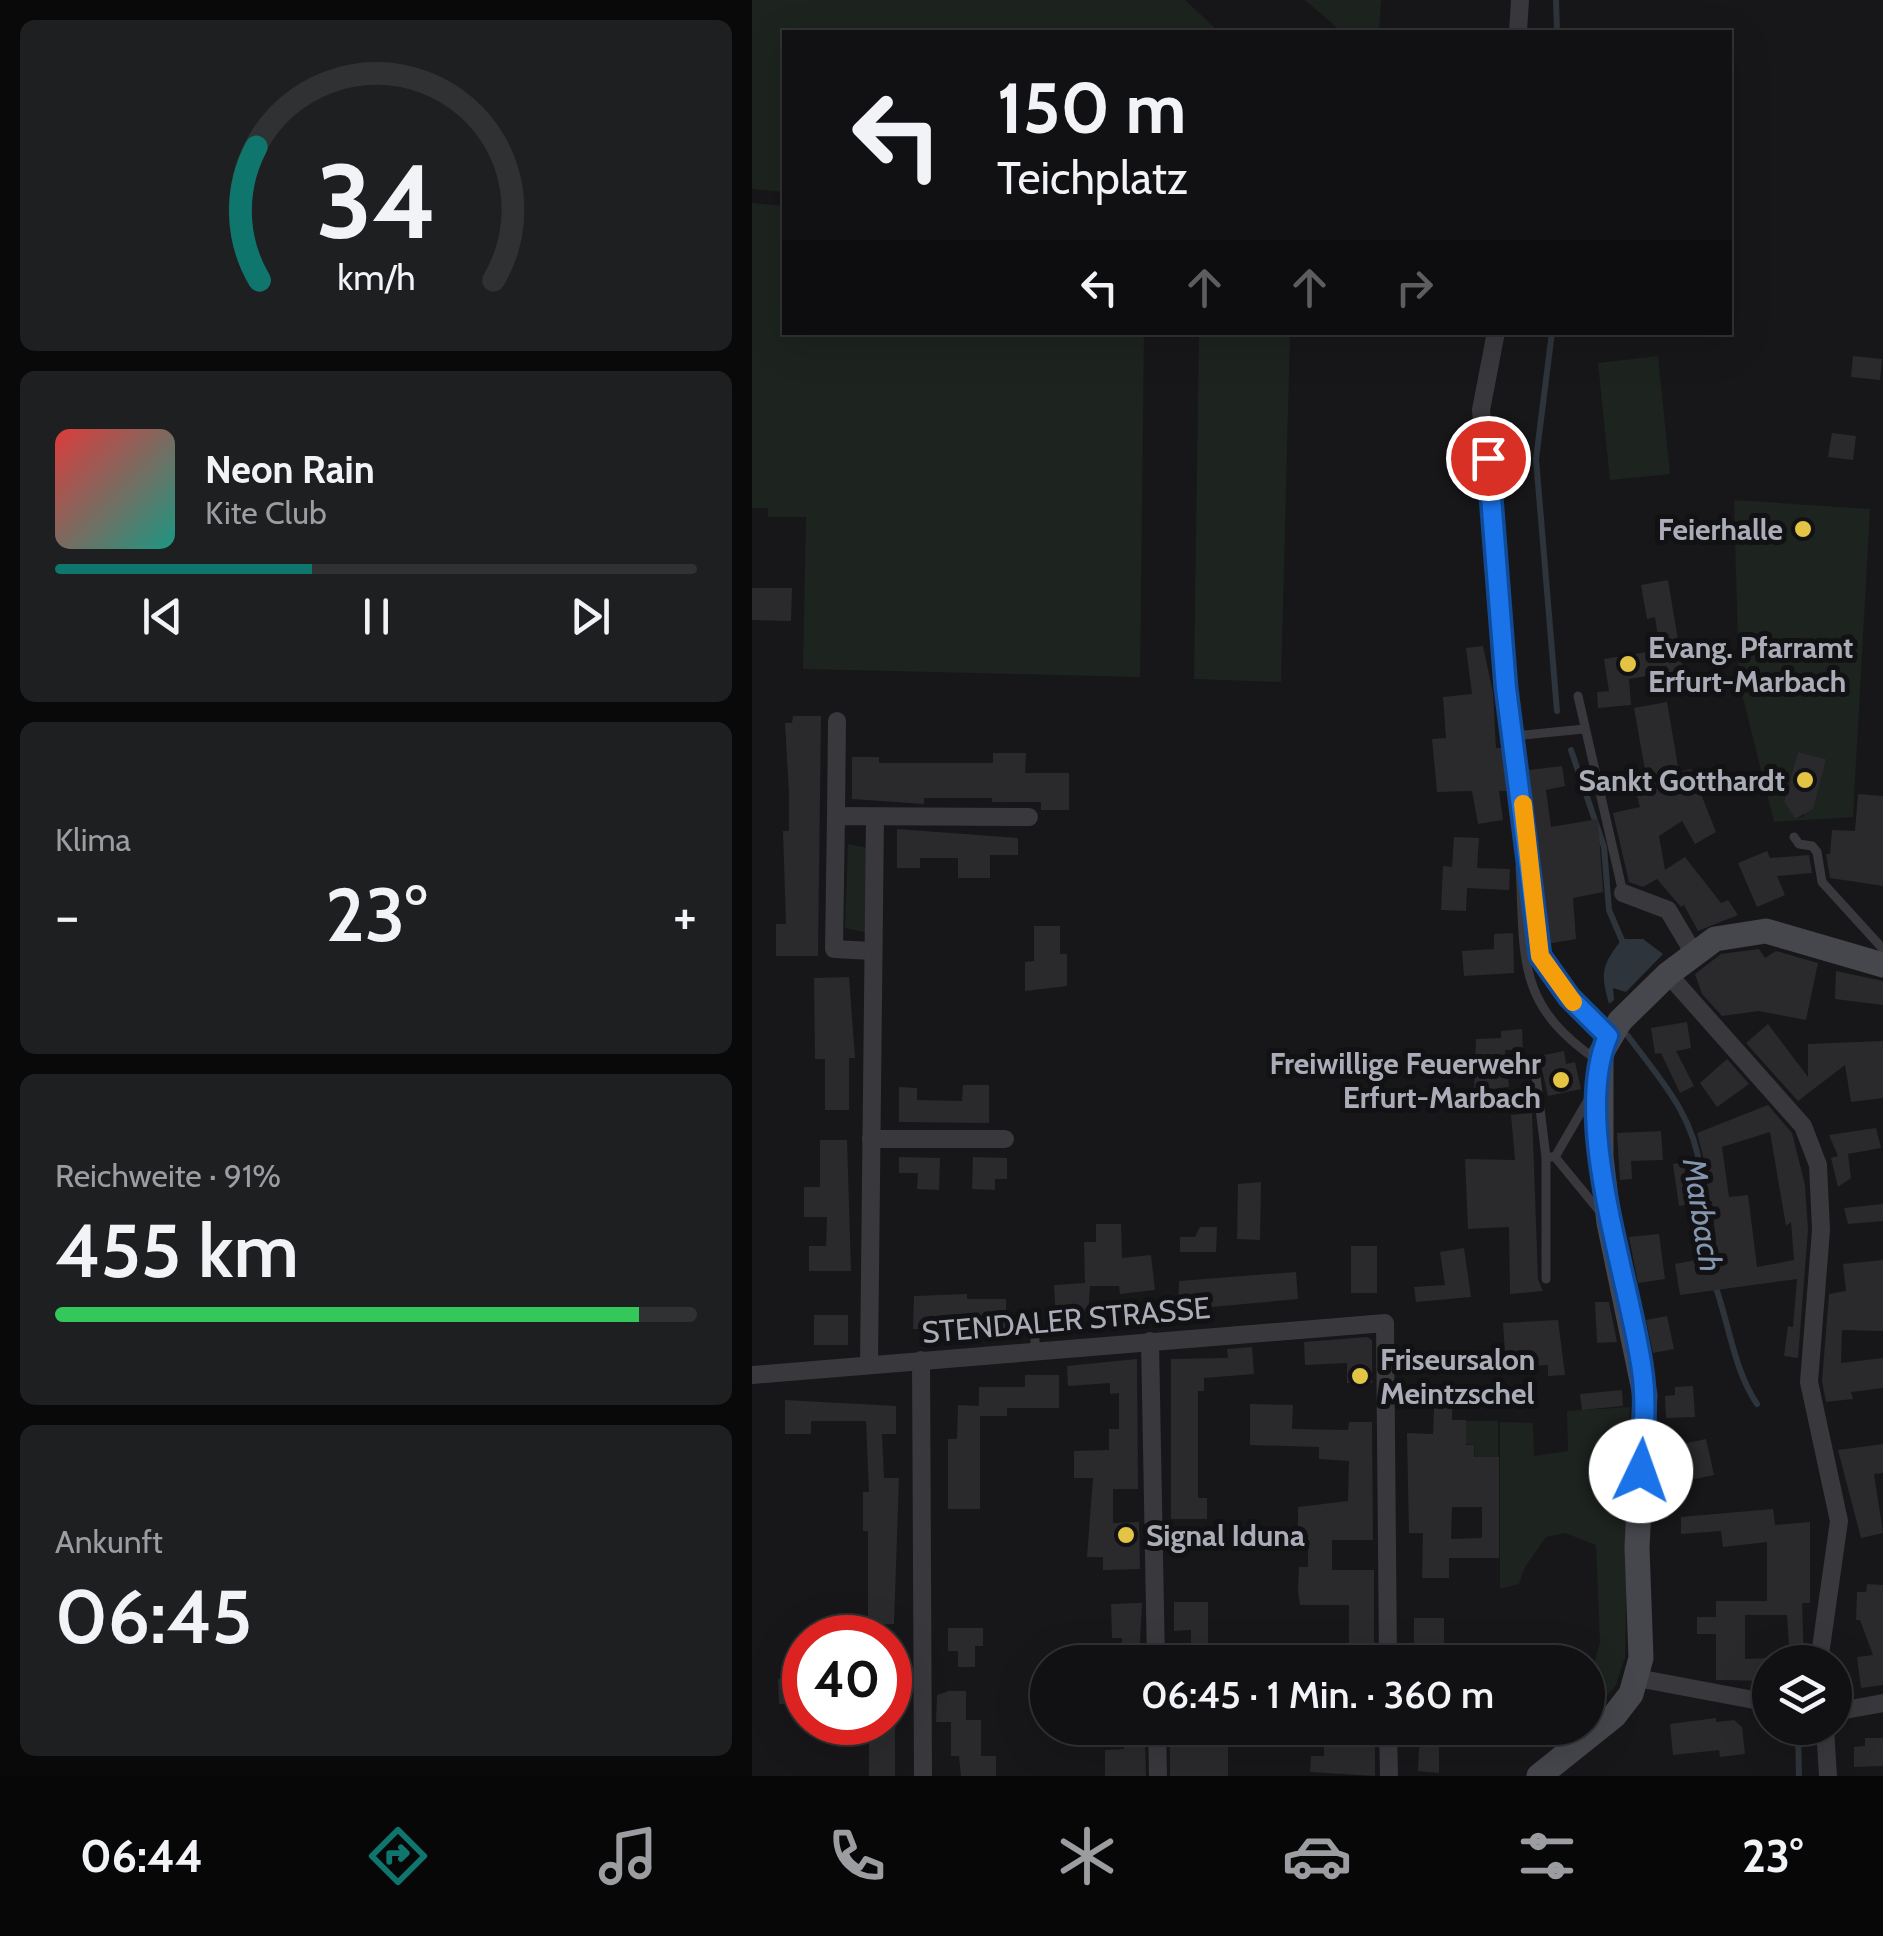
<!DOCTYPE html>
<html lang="de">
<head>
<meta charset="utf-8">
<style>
	body { margin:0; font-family:Cabin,sans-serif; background:#1e1f21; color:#f1f3f6; height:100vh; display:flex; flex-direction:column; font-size:38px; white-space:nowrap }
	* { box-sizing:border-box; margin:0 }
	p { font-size:32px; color:#9c9da0 }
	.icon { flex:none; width:55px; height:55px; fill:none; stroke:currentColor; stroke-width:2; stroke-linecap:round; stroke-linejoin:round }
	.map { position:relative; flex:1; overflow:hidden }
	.sheet { display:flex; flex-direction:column; gap:20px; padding:20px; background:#09090a; width:752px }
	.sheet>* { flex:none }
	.guide { position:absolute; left:30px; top:30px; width:950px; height:305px; border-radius:0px; box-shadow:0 10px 40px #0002,0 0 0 2px #303133; background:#111113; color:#f1f3f6; overflow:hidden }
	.buttons { position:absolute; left:1000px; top:1645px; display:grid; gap:20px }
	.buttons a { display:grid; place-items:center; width:100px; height:100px; border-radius:50%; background:#111113; box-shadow:0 10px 40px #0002,0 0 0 2px #303133; font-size:50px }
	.speed { position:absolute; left:30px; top:1615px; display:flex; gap:20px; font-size:50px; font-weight:700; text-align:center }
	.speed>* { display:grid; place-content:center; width:130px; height:130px; border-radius:50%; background:#111113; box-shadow:0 10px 40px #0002,0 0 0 2px #303133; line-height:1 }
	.speed .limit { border:15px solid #d22; background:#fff; color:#111 }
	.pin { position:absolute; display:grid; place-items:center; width:85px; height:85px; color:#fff; margin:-42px; border:5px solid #fff; border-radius:50%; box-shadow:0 2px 10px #0007 }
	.me { position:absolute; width:110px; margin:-55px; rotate:3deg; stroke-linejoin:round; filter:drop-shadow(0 0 8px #0008) }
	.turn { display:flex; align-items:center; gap:35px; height:210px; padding:0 50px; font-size:45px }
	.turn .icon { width:130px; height:130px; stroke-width:2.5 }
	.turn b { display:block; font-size:70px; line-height:85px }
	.lanes { display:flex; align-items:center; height:95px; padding:0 50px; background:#0003; justify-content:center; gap:50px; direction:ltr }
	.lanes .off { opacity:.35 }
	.big { font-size:75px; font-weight:600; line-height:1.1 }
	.sheet .card { flex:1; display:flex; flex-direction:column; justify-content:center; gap:15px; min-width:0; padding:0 35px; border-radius:15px; background:#1e1f21 }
	.sheet .dial { align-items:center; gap:0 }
	.dial svg { height:260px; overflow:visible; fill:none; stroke:#303133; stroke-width:7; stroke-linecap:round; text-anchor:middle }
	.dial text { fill:#f1f3f6; stroke:none }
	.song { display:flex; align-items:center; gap:30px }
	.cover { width:120px; height:120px; border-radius:15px; background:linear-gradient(135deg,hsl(0 70% 55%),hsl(170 70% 35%)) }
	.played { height:10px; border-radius:5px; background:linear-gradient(90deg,#0f766e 40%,#303133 40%) }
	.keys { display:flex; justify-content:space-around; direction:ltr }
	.heat { display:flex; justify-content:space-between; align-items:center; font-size:55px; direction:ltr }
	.charge { height:15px; border-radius:8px; background:linear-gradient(90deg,#34c759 91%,#303133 0) }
	.trip { position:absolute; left:278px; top:1645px; width:575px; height:100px; border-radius:50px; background:#111113; box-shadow:0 10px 40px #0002,0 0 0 2px #303133; font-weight:600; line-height:100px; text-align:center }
	.tab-bar { display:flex; height:160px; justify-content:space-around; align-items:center; background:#070708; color:#9c9da0 }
	.tab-bar .icon { width:70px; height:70px }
	.tab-bar .selected { color:#0f766e }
	.tab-bar b { font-size:45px; color:#f1f3f6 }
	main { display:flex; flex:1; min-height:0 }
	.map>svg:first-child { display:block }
	.green { fill:#1d231f; fill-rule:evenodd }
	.water { fill:#2e343c }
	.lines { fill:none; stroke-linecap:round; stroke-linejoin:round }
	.stream { stroke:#2e343c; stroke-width:6 }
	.building { fill:#2a2a2d; fill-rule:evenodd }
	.lane { stroke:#38383d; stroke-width:9 }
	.street { stroke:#38383d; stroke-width:18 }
	.secondary { stroke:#46474d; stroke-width:25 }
	.route-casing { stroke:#114b97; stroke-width:25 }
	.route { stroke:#1a73e8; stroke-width:18 }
	.slow { stroke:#f59e0b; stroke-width:18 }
	.poi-dot { fill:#e4c444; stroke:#121214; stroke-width:4 }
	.labels { text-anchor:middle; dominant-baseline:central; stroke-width:10; stroke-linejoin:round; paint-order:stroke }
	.poi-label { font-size:30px; font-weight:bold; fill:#aaacb8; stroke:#121214; text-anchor:end }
	.street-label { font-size:30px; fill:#aaacb8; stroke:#121214 }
	.water-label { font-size:32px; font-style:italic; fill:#8495b0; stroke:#121214 }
</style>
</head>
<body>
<main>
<section class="sheet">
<div class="card dial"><svg viewBox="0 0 100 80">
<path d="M14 69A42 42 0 1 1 86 69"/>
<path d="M14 69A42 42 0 0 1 13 28" stroke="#0f766e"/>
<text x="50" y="56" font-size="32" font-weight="700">34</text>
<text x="50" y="72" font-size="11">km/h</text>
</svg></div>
<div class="card">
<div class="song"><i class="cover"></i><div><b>Neon Rain</b><p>Kite Club</p></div></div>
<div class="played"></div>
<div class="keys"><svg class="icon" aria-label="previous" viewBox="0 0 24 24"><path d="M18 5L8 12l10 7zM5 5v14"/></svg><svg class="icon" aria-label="pause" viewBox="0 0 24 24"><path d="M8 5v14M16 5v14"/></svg><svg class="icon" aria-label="next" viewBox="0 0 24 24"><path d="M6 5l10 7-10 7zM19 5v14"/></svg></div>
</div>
<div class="card"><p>Klima</p>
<div class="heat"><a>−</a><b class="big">23°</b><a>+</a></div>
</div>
<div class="card"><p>Reichweite · 91%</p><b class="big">455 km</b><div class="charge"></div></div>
<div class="card"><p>Ankunft</p><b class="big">06:45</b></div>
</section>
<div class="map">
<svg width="1131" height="1776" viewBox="0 0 1131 1776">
	<rect width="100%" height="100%" fill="#171719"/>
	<g class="green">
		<path d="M0,0h433l28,26v6h-429v160l-32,-3z"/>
		<path d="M553,0h76l-2,32h-37z"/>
		<path d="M0,203l32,3v126l360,1 -4,344 -337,-8 3,-152h-38v-9h-16z"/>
		<path d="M447,333h91l-9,349 -87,-3z"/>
		<path d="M906,356l12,118 -60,6 -12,-117z"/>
		<path d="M982,500l136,9 -17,308 -79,5 -35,-140zM1046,752l28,7 -22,57 -9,3 -11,-18z"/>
		<path d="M96,844l20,4v80l-4,4 -19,-4z"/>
		<path d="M878,1407l-5,251 -9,27 -29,35v-31l13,-47 -4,-97 -31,-12 -19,4 -21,30 -6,17 -19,5v-167l33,1 1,33 34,-5 -1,-40z"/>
		<path d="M714,1421h32v36h-23l-1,-12 -8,-1z"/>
	</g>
	<path class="water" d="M870,939h21l20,15 -37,38 -13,-4 1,12 -5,4c-9,-34 -7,-38 13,-65z"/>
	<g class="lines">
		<g class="stream">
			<path d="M804,0l1,32"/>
			<path d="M800,332l-16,127 21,252"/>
			<path d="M819,750l33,97 5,63 15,35"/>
			<path d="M876,1036c31,42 66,79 72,133"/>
			<path d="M951,1196l5,68"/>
			<path d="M963,1285c14,39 19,85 42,119"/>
			<path d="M1046,1730l1,46"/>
		</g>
	</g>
	<g class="building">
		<path d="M1101,356l29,3 -2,21 -29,-3z"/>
		<path d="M1080,433l24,3 -3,24 -25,-3z"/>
		<path d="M916,580l15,90 -54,9 2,26 -33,3 -1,-16 12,-1 -5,-32 56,-9 -5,-33 -8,2 -6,-34z"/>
		<path d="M0,588h40l-1,33 -39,-1z"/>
		<path d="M731,646l10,47 3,55h6l9,43h-12l4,29 -25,4 -6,-33 -35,1 -5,-53 14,-1 -3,-41 29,-3 -6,-46z"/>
		<path d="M915,702l12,70 12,-3 25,63 -21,12 -13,-23 -23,15 6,34 20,-13 36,46 7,-3 10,15 -40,16 -14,-26 -3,2 -24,-28 -14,8 -14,-5 -16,-69 27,-6 -6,-22 13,-4 -13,-73z"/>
		<path d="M41,716h28l-3,240h-42v-32h10l-3,-93h6v-38l-4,-70h7z"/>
		<path d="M1046,752l28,7 -13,50 -18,10 -11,-18z"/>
		<path d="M241,753h33l-1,20h44v37h-28v-8h-49v-4h-68v6l-72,-5v-42h27v6h114z"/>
		<path d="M810,766l3,20 -19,4 5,37 47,-8 5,73 -30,6 3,41 -30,5 -17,-174z"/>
		<path d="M1106,794l25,2v90l-53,-8 -4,-24h4l2,-24 23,1z"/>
		<path d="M145,829l121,9v17h-28v23h-32v-20h-38v10h-23z"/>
		<path d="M702,837l25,1 -2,30 33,1 -1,21 -42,-2 -1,23 -25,-1 2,-44 9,1z"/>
		<path d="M1015,851l3,7 39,-3 3,18 -35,3 8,19 -28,12 -19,-44z"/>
		<path d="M282,926h26v28h7v32l-42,5v-29l9,-1z"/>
		<path d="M761,933l1,40 -50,3 -2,-25 32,-2v-15z"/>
		<path d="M1007,949l6,9 11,-7 42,12 -12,57 -47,-9 -37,5 -20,-22 -7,-20 26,-20z"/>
		<path d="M1084,971l47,10v24l-48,-6z"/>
		<path d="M97,977l6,81h-6v52h-24v-51h-10l-1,-81z"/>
		<path d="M935,1022l4,26 -15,3 18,35 -14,7 -19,-40 -6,1 -4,-26z"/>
		<path d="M1016,1024l40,53v-33l75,-3v57l-32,4 -6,-37 -47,36 -52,-58z"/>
		<path d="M770,1029l1,21h-18l4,37 -35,4 2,-52 25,-1v-7z"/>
		<path d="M812,1051l2,13 9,-2 6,27 -33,7 -9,-40z"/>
		<path d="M975,1059l22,25 -32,23 -17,-24z"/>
		<path d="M211,1085h26v38l-90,-1v-35l18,1v12l45,1z"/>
		<path d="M1016,1105l24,28 13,52 3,45 -10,128 -14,-2 4,-30 5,1 4,-48 -117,16 -5,-31 42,-8 -5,-55 -33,5 -6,-42 31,-4 -7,-27zM1018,1132l16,94 5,-4 3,38 -37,7 -9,-72 -19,2 -7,-50z"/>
		<path d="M780,1113l6,166 5,12 -33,3 -1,-67 -41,2 -3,-70 50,1 -4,-45z"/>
		<path d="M1124,1128l5,20 -33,6 3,24 -13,9 -7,-29 7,-2 -9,-21z"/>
		<path d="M909,1131l2,29 -32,1 1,18 -12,1 -3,-47z"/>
		<path d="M68,1140h27l4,131h-42v-25h17l1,-29h-23v-30h16z"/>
		<path d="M147,1157l41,1 -1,32 -22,-1 1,-16h-19z"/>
		<path d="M221,1157l34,1v21h-12v11l-23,-1z"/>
		<path d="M509,1182l-1,58 -23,-1 1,-55z"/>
		<path d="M1131,1204v17l-35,3 -4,-16z"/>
		<path d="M344,1224h25l1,34 29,-3 4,35 -35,4 -1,-8h-29l-2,30 -32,3 -2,-34 31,-2 -1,-41h12z"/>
		<path d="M448,1227h17l-1,25h-36v-15h15z"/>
		<path d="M907,1234l6,45 -27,4 -9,-46z"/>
		<rect x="599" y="1246" width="26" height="47"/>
		<path d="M712,1248l7,49 -55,5 -2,-15 31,-2 -5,-33z"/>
		<path d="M1131,1260v71l-41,-1 -1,33 42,-5v30l-32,4 2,7 -27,3 -4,-21 7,-87 17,-3 -3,-27z"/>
		<path d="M544,1272l2,27 -120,11 1,-29z"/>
		<path d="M215,1294v5h39v30h-93l1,-33z"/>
		<path d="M843,1302h14l8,40 -20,1z"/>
		<rect x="62" y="1315" width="34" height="30"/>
		<path d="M915,1316l7,33 -21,4 -7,-33z"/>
		<path d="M806,1320l7,55 -17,1v-11l-42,2 -3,-44z"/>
		<path d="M615,1337l5,3v43h-25v-20l-42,2 -1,-23z"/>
		<path d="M500,1347l2,27 -50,4v13h-6v107h9v21h-36v-160l57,-1 -1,-9z"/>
		<path d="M385,1359l1,130h-25v34l26,-1 1,47 -37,1v-13h-16l6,-79h-19v-27l35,-1v-21h10v-36l-9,1v-11l-42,3 -1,-20z"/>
		<path d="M273,1375h34v33h-52v8h-27v93h-32v-70h9l1,-34 21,1v-19h46z"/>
		<path d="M941,1386l2,31 -29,1 -1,-22 10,-1v-8z"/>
		<path d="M683,1387h18l-1,33h14v25h8v12h25v101h-50v20h-27l1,-45h-14l-2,-100 26,1zM700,1507h30v31l-31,1z"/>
		<path d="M870,1390l1,16 -41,4 -2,-16z"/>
		<path d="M33,1400l111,6v28h-14l2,44h15l-5,146 -26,1v-94h-5v-39h6l-3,-71h-55v13h-26z"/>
		<path d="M498,1404l43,1 -1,24 56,1 1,-8h23l1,118h-41v30h42v92h-25v-57h-49l-2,-14 1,-24h9v-32h-10v-28l50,-6 1,-40 -30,-2v-12l-69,-2z"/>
		<path d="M954,1439l8,36 -47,10 -1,30 -11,1 3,-67z"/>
		<path d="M1131,1444v29l-9,1 9,59 -22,5 -23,-88z"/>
		<path d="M1021,1509l2,16 35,-3v81h-8l2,59h-14l-3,-47h-42v44l25,-1v23l-54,-1v-46h-19v-17h19v-16h51v-59l-44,5 -2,-16 -40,3v-17z"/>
		<path d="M1115,1584l16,1v100l-22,3 -4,-31 16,-2 -13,-35h-4l1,-28h9z"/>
		<path d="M422,1602h34v45h-17v-17l-17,1z"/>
		<path d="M390,1603l-3,59h-17v-24h-10l-1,-34z"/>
		<path d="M662,1618h30v44h-19v-12h-11z"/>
		<path d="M196,1628h35v18h-8v21h-17v-16h-10z"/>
		<path d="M26,1679h23v25h-22z"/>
		<path d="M197,1691h17v29h15v36h15v20h-35l-2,-20h-8v-34h-15l1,-27z"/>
		<path d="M964,1718v4l18,-2 8,7 3,27 -25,3 -1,-7 -46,5 -3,-31z"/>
		<rect x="117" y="1722" width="26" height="54"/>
		<path d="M601,1728h22v48l-65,-4 1,-16h13v-13l29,-1z"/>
		<path d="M668,1728h19v45l-21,-2z"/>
		<path d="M452,1732h24v44h-58v-33l34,-1z"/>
		<path d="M372,1738h17l4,6 1,32h-41v-26l19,-1z"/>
		<path d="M1113,1738h18v28l-29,1v-20l11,-1z"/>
	</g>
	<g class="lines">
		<g class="lane">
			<path d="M755,687l31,258 10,27 21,25"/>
			<path d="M826,696l45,197"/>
			<path d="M761,736l71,-7"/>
			<path d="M1042,837l5,7 13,2 5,6 5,30 61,67"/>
			<path d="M768,867c5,90 -5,137 77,193"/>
			<path d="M784,1077l10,80v122"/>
			<path d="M794,1157h9l46,56"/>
			<path d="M803,1157l37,-64"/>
			<path d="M283,1350v-18"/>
		</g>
		<g class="street">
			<path d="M766,32l2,-32"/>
			<path d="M744,332l-15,78 26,277"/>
			<path d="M84,816l1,-95"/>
			<path d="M871,893l45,17 25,42"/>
			<path d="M120,951l-38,-2 2,-133 193,1"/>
			<path d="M916,974l135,152 15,39 3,65 -12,152 30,139 -20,141"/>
			<path d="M817,997l39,39"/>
			<path d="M119,1139h134"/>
			<path d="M398,1341l6,321"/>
			<path d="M169,1360l2,416"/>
			<path d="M117,1364l6,-547"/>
			<path d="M0,1375l633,-52 3,339"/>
			<path d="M885,1678l133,25"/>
			<path d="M1082,1712l49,-9"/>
			<path d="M405,1728l1,48"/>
			<path d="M636,1728l1,48"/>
			<path d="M1073,1728l3,48"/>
		</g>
		<path class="secondary" d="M787,1776l75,-60 17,-22 10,-36 -4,-111 8,-152 -36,-172 -8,-66v-104l19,-32 48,-47 47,-35 51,-8 117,34"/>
	</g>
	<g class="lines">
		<g class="route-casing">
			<path id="route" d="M736,458l18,230 34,268 29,41 39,39c-37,85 22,244 34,334 5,34 1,67 -1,101"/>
		</g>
		<use href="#route" class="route"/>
		<path class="slow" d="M771,804l17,152 33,46"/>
	</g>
	<g class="poi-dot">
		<circle cx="1051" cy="529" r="10"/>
		<circle cx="876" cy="664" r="10"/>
		<circle cx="1053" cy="780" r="10"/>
		<circle cx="809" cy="1080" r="10"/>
		<circle cx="608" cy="1376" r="10"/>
		<circle cx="374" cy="1535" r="10"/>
	</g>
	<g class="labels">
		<g class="poi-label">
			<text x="1031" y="529">Feierhalle</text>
			<text x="896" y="647" text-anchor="start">Evang. Pfarramt<tspan x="896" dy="34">Erfurt-Marbach</tspan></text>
			<text x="1033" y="780">Sankt Gotthardt</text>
			<text x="789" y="1063">Freiwillige Feuerwehr<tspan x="789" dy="34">Erfurt-Marbach</tspan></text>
			<text x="628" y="1359" text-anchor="start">Friseursalon<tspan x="628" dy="34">Meintzschel</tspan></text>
			<text x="394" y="1535" text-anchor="start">Signal Iduna</text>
		</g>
		<g class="street-label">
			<text transform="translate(314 1320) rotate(-5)">STENDALER STRASSE</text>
		</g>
		<g class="water-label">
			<text transform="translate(951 1215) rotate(81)">Marbach</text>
		</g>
	</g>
</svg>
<div class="buttons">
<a><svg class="icon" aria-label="layers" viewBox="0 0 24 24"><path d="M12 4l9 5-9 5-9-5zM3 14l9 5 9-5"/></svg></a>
</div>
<div class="speed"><div class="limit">40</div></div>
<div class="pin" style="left:736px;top:458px;background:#d93025"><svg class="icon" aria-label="arrive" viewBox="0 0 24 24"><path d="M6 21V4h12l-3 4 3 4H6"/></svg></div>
<svg class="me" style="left:889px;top:1471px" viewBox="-20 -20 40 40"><circle r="19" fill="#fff"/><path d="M0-13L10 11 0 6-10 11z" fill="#1a73e8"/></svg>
<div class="trip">06:45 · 1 Min. · 360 m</div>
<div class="guide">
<div class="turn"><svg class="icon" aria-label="left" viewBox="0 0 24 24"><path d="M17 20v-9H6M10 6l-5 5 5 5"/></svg><div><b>150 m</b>Teichplatz</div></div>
<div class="lanes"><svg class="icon" aria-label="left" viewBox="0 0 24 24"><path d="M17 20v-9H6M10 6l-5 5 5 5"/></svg><svg class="icon off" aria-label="ahead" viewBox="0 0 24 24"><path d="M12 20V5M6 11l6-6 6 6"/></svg><svg class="icon off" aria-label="ahead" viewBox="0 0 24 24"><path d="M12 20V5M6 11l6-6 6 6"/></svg><svg class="icon off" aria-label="right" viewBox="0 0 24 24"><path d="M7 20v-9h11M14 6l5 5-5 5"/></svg></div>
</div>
</div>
</main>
<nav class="tab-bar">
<b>06:44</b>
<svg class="icon selected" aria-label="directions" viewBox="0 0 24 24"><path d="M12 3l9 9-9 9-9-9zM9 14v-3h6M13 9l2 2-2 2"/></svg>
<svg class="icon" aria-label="music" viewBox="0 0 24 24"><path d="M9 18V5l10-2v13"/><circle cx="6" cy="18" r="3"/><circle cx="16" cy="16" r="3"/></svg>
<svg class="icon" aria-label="phone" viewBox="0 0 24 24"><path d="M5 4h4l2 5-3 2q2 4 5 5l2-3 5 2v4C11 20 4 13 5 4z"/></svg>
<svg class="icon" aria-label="climate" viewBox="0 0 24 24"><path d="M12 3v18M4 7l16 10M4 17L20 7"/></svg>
<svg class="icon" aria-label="car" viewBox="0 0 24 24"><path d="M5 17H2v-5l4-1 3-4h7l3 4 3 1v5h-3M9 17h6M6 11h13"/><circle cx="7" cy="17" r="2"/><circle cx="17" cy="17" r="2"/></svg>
<svg class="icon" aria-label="filters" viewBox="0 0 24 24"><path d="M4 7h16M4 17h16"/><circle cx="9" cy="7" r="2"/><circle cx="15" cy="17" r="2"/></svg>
<b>23°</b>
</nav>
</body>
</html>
